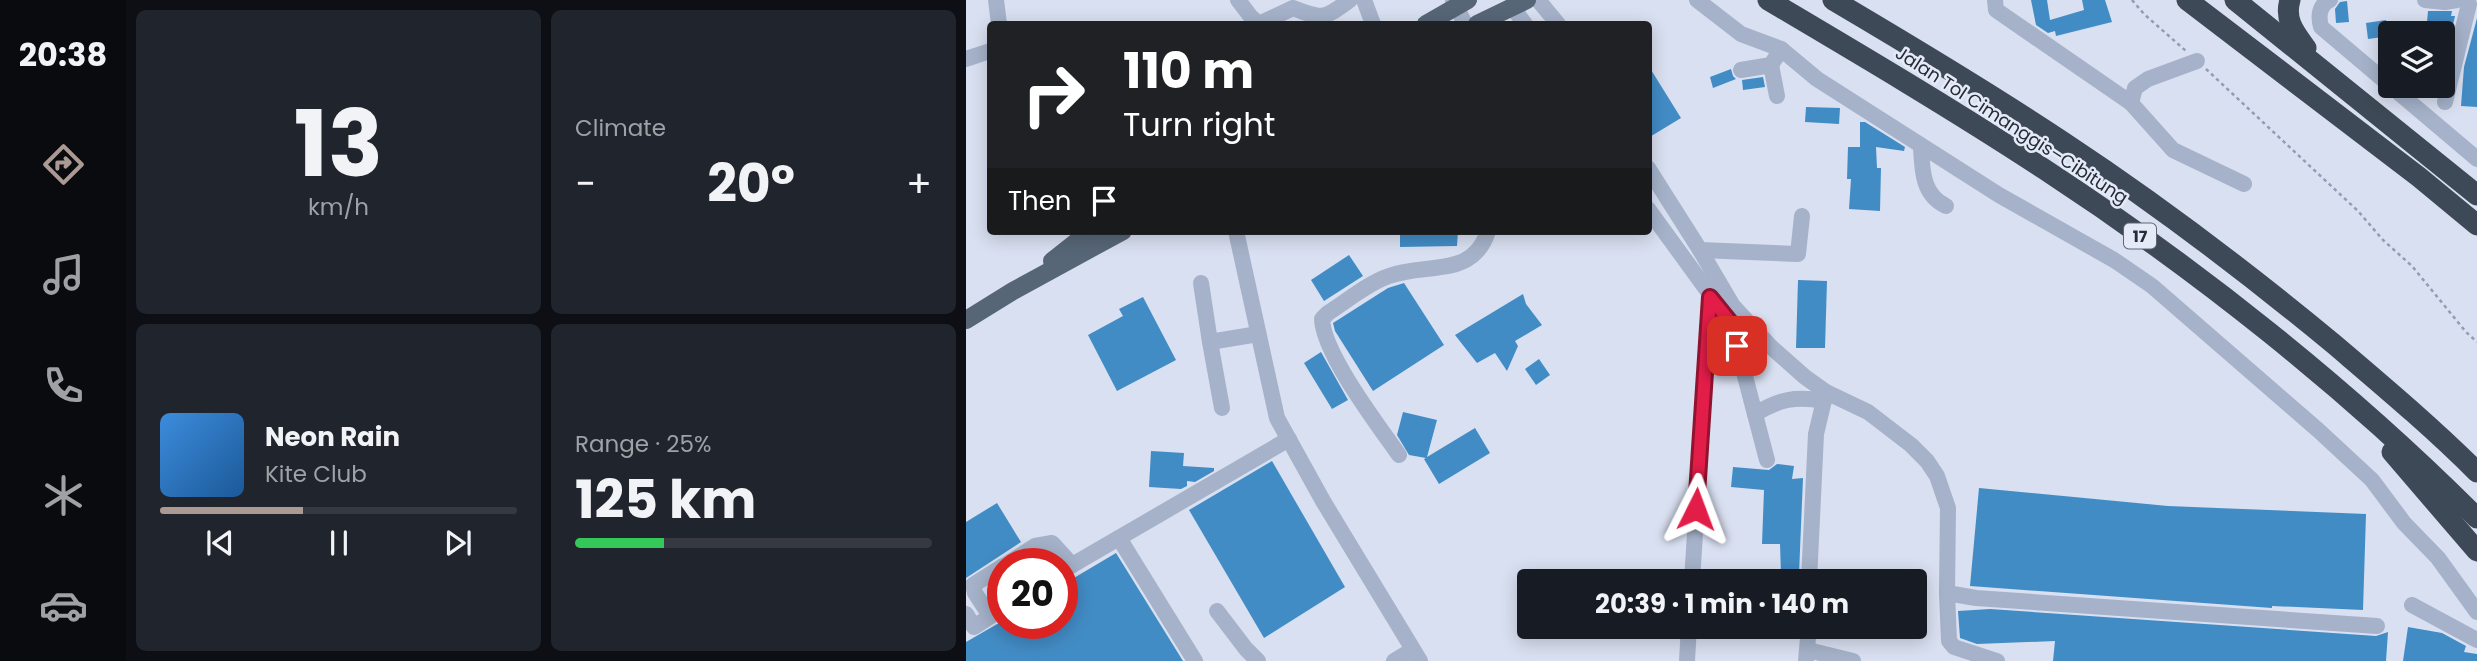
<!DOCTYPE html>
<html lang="en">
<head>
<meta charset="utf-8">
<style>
	body { margin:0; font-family:Poppins,sans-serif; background:#20242c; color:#f1f3f6; height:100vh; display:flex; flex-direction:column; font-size:26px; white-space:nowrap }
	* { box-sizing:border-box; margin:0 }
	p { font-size:23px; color:#9ea1a6 }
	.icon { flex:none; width:38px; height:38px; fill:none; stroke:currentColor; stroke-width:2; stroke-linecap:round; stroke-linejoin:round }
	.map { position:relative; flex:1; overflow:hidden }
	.panel { display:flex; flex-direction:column; gap:10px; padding:10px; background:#0d0f14; width:840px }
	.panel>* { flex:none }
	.top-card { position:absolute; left:21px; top:21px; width:665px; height:214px; border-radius:7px; box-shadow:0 4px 18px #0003; background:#202124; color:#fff; overflow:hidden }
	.buttons { position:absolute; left:1412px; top:21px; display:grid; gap:14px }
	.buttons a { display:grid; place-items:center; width:77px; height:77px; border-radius:7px; background:#171b24; box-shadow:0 4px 18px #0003; font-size:35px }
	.speed { position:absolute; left:21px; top:548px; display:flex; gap:14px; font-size:35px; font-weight:700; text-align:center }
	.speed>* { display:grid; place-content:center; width:91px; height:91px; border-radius:50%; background:#171b24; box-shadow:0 4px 18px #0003; line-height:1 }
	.speed .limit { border:10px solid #d22; background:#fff; color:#111 }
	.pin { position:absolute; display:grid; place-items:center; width:60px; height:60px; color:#fff; margin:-30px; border-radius:14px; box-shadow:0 4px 10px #0006 }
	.me { position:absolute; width:77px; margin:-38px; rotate:3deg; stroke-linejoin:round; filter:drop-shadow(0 0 5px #0008) }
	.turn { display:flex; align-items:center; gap:24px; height:147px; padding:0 21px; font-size:32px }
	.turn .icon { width:91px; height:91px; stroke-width:2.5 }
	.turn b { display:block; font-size:49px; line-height:60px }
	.then { display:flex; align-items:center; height:66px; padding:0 21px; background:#0003; gap:14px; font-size:26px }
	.big { font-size:52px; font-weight:700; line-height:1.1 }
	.panel .widget { flex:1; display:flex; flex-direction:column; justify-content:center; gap:10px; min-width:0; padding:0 24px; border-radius:10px; background:#20242c }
	.panel .dial { align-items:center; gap:0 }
	.dial b { font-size:91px; line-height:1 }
	.song { display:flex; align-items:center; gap:21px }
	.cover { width:84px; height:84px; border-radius:10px; background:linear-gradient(135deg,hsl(210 70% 55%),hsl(210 70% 35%)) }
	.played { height:7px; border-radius:4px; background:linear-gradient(90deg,#ab9994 40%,#363941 40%) }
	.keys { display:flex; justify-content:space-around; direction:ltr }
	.heat { display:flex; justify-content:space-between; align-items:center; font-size:38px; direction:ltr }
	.charge { height:10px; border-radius:5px; background:linear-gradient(90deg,#34c759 25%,#363941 0) }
	.panel .tiles { flex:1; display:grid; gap:10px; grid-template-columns:repeat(2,1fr) }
	.trip { position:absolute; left:551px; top:569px; width:410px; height:70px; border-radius:7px; background:#171b24; box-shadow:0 4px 18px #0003; font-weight:700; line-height:70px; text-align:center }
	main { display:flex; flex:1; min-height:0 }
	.menu { display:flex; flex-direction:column; width:126px; justify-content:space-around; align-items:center; background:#090b0e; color:#9ea1a6 }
	.menu .icon { width:49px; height:49px }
	.menu .on { color:#ab9994 }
	.menu b { font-size:32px; color:#f1f3f6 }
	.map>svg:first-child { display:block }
	.building { fill:#428cc5 }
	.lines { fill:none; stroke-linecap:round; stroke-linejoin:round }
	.path { stroke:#8f9db5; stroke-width:2.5; stroke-dasharray:3.5 3.5; stroke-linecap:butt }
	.minor { stroke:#a5b2c9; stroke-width:16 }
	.major { stroke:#576677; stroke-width:18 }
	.highway { stroke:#3d4956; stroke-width:21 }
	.route-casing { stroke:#92132f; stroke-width:18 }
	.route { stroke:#e11d48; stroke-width:12 }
	.labels { text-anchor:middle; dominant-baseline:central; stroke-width:5; stroke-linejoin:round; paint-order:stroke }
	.shield { fill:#e5eaf9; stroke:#5f6670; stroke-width:2 }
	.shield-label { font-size:16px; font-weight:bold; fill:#262d35 }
	.street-label { font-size:18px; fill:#262d35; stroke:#e5eaf9 }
</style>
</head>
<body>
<main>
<nav class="menu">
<b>20:38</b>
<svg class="icon on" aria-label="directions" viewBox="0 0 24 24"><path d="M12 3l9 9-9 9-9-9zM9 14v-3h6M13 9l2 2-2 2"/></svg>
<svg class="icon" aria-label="music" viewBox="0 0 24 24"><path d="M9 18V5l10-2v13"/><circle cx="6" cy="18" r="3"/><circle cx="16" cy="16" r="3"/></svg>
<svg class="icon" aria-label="phone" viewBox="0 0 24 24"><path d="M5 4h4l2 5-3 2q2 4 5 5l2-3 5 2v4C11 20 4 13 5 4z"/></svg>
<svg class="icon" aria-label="climate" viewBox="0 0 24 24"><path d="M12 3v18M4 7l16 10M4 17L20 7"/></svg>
<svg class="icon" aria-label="car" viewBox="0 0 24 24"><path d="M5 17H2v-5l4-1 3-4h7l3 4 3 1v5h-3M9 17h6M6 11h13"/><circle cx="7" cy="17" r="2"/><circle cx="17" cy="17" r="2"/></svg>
</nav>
<section class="panel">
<div class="tiles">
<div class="widget dial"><b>13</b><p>km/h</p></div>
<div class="widget"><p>Climate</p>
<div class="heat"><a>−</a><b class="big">20°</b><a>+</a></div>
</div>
<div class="widget">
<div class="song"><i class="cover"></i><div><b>Neon Rain</b><p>Kite Club</p></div></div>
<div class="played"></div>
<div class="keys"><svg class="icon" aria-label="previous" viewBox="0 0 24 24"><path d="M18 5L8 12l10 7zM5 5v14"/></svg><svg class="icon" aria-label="pause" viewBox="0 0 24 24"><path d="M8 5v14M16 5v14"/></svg><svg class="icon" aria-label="next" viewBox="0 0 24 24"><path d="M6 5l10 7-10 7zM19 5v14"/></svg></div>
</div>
<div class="widget"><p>Range · 25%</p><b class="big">125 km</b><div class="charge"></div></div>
</div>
</section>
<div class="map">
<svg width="1511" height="661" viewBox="0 0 1511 661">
	<rect width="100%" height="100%" fill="#d9e0f1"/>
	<g class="building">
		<path d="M1065,0h16l3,20 34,-10 -2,-10h23l7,22 -56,14 -1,-5 -7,2 -12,-8z"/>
		<path d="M1381,1l2,21 -13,1 -1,-14 5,-7z"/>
		<path d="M1462,11h24l-1,5h4l-6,26h-6v-9h-17z"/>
		<path d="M1511,18v89l-16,-1 3,-39z"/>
		<path d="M1420,20l1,3 30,1v9h-27v3l-22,3 -2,-16z"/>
		<path d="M682,65l33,53 -33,20z"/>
		<path d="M765,69l2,7 3,3 -23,9 -3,-11z"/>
		<path d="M797,77l2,10 -22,3 -1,-10z"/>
		<path d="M840,107l34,1 -1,16 -34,-2z"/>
		<path d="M894,122h5l40,25 -1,4 -28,-4 1,21h4l-1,43 -31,-2 2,-30h-4l1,-32h12z"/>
		<path d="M461,231h31l-1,15 -57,1v-15l27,1z"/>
		<path d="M383,255l14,21 -39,25 -13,-21z"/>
		<path d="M832,280l29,1 -2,67h-29z"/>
		<path d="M438,283l40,62 -71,46 -38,-60 -2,-8 55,-35z"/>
		<path d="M557,294l3,10 16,21 -27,16 3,5 -11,25 -12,-18 -18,10 -22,-28z"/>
		<path d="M177,297l33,63 -59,31 -29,-56 35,-19 -4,-7z"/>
		<path d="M355,352l27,48 -16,9 -28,-46z"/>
		<path d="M573,359l11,16 -14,10 -11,-16z"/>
		<path d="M437,412l34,8 -10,37 48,-29 15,25 -51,31 -15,-25 2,-1 -17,-3 -12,-20z"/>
		<path d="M185,451l33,2 -1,13 31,2v3l-19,11 -8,-1v5l-6,3 -32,-2z"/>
		<path d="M306,461l73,126 -81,51 -75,-128z"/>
		<path d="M811,464l17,2 -2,13 11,-1 -4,96h-18l-1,-30h-18l2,-54 -33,-3 2,-20 36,3z"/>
		<path d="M1013,488l189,18 198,8 -3,96 -91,-4v2l-302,-22z"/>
		<path d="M31,503l24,39 -55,36v-56z"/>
		<path d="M150,553l67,108h-217v-19l33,-19h63v-38z"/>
		<path d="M1024,609l386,27 12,-4 -2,29h-333l2,-20 -78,3 -17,-6 -2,-27z"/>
		<path d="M1442,627l34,6 24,13 -2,6 13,2v7h-74z"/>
	</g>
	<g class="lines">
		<g class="path">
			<path d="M1166,0l12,14 42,37"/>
			<path d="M1240,69l152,142 25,29 29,26 54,66 11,10"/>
		</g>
		<g class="minor">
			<path d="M30,0l3,24"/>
			<path d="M272,0l13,17 8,7 34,-16c31,12 30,11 57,-8"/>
			<path d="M398,0l9,24"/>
			<path d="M487,0l12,24"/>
			<path d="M572,0l20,24"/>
			<path d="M731,0l44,34 40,15 36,30 182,116 115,65 38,26 166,144 54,50 32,43 34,35 39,54"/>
			<path d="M1029,0l1,10 135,93 42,47 71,34"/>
			<path d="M1364,0c-11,5 -12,16 -9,27l156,132"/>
			<path d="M1459,0l20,2 12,-2"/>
			<path d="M546,7l13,17"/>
			<path d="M0,59l24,-8"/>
			<path d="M775,70l30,-5"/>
			<path d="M811,96l-6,-31 10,-16"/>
			<path d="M1479,102l24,-98 -2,-4"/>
			<path d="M1165,103l4,-15 13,-9 49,-18"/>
			<path d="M955,146c1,23 1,49 25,60"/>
			<path d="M682,168l52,82 98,4 4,-38"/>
			<path d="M682,209l83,114 36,137"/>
			<path d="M270,231l41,187 46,83 97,160"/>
			<path d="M734,250l33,56 37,40 35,31 21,15 42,20 43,33 16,16 10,15 11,32 -1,85 29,5 401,28"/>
			<path d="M235,283l9,59"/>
			<path d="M256,408l-12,-66 48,-8"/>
			<path d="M789,414c25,-15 40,-18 69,-13"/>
			<path d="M433,455c-21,-30 -76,-102 -77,-136l6,-6c19,-12 40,-30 61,-37 37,-14 84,3 99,-45"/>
			<path d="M153,538l76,123"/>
			<path d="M41,564l28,-18 17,-3 20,22"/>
			<path d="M96,571l227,-132"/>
			<path d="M726,581l18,-284"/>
			<path d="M843,581l7,-147 10,-42"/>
			<path d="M981,593l2,48 5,6 43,14"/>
			<path d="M1446,605l65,35"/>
			<path d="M251,611l29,38 12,12"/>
			<path d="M0,614l8,13 29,-19"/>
			<path d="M24,616l-15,-23 -2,-8 30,-19"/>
			<path d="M842,650l45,11"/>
			<path d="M428,661l18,-11"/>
			<path d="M721,661l2,-35"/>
			<path d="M840,661l3,-35"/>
		</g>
		<g class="major">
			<path d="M460,24l42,-24"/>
			<path d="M511,24l50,-24"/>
			<path d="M86,261l38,-30"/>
			<path d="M0,320l47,-29 110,-60"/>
		</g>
		<g class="highway">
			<path d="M802,0c93,55 186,110 276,169 153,100 304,220 433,349"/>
			<path d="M867,0c78,46 155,92 230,142 94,62 185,131 272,203 48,41 97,82 142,127"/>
			<path d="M1221,0l232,177 58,48"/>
			<path d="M1269,0l242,195"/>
			<path d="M1324,0c-6,20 5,33 16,48"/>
			<path d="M1426,452l85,99"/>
		</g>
	</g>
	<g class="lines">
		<g class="route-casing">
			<path id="route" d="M730,509l14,-212 21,26 6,23"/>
		</g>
		<use href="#route" class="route"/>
	</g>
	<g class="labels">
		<rect class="shield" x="1158" y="223.5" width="32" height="25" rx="5"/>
		<g class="shield-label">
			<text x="1174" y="236">17</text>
		</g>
		<g class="street-label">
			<text transform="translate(1046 125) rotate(33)">Jalan Tol Cimanggis–Cibitung</text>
		</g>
	</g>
</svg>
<div class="buttons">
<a><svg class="icon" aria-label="layers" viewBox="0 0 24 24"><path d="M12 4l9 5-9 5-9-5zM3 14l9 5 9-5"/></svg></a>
</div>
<div class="speed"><div class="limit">20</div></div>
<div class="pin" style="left:771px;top:346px;background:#d93025"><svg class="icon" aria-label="arrive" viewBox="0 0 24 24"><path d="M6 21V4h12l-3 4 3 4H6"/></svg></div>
<svg class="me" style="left:730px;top:509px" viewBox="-20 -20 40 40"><path d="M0-17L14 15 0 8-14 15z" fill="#e11d48" stroke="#fff" stroke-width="4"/></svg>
<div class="trip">20:39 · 1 min · 140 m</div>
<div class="top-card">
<div class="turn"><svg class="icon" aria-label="right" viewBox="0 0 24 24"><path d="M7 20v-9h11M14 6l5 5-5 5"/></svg><div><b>110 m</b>Turn right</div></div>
<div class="then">Then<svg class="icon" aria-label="arrive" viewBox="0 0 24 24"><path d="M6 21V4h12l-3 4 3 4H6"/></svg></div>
</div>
</div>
</main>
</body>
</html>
